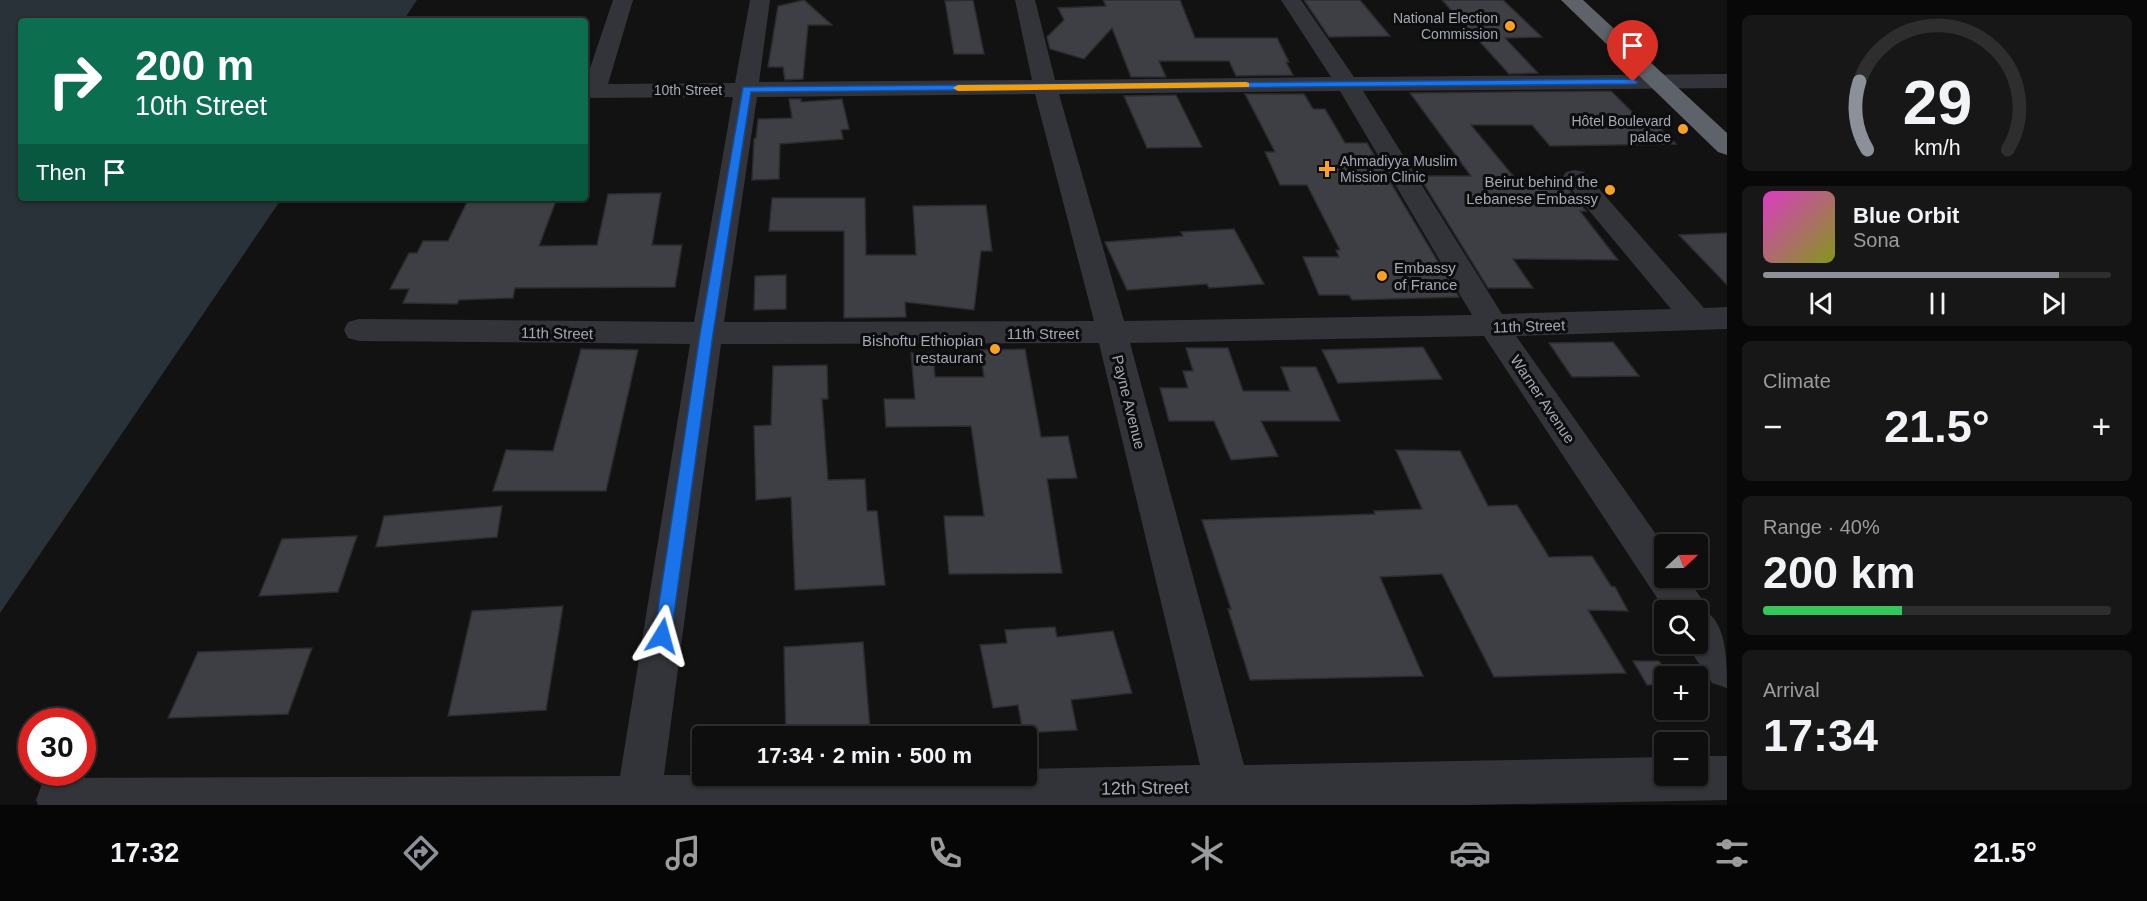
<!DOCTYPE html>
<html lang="en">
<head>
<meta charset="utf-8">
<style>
	body { margin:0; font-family:Arial,sans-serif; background:#171717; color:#f1f3f6; height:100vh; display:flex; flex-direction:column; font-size:22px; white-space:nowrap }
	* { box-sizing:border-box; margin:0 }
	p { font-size:20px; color:#9b9c9e }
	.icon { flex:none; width:33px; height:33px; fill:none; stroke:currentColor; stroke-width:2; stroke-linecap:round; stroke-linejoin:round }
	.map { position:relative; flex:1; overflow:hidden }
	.drawer { display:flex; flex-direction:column; gap:15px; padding:15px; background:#080808; width:420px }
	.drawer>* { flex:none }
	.hud { position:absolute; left:18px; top:18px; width:570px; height:183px; border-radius:6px; box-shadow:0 2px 4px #0004,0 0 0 2px #2e2e2e; background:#0b6e4f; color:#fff; overflow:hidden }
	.needle { width:39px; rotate:68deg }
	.fabs { position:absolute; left:1654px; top:534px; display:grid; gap:12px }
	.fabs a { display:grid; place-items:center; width:54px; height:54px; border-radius:6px; background:#0e0e0e; box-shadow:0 2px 4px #0004,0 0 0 2px #2e2e2e; font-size:30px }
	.speed { position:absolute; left:18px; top:708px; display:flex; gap:12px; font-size:30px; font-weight:700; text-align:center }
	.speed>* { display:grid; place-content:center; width:78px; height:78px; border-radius:50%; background:#0e0e0e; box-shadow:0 2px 4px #0004,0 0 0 2px #2e2e2e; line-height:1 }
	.speed .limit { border:9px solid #d22; background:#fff; color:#111 }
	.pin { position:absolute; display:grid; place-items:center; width:51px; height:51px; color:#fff; margin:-62px -26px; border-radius:50% 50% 50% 0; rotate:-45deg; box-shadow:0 0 6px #0007 }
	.pin .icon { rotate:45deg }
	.me { position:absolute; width:66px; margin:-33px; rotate:8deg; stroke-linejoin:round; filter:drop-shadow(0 0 4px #0008) }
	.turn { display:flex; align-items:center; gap:21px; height:126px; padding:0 18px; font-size:27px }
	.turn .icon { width:78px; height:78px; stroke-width:2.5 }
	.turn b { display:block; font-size:42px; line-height:51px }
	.then { display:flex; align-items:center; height:57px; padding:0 18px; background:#0003; gap:12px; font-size:22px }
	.big { font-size:45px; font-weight:700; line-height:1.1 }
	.drawer .widget { flex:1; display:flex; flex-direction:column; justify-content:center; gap:9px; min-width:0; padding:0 21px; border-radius:9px; background:#171717 }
	.drawer .dial { align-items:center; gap:0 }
	.dial svg { height:156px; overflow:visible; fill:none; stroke:#2e2e2e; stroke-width:7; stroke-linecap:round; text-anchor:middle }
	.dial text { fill:#f1f3f6; stroke:none }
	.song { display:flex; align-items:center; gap:18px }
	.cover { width:72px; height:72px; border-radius:9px; background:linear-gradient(135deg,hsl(310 70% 55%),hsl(70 70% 35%)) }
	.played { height:6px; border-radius:3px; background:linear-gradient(90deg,#8c9099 85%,#2e2e2e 85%) }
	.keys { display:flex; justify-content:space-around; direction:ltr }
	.heat { display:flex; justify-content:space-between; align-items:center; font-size:33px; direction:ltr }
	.charge { height:9px; border-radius:4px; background:linear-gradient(90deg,#34c759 40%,#2e2e2e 0) }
	.trip { position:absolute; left:692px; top:726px; width:345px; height:60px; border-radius:6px; background:#0e0e0e; box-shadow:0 2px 4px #0004,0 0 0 2px #2e2e2e; font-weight:700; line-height:60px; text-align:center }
	.tab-bar { display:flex; height:96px; justify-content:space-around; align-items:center; background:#060606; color:#9b9c9e }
	.tab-bar .icon { width:42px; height:42px }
	.tab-bar .current { color:#8c9099 }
	.tab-bar b { font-size:27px; color:#f1f3f6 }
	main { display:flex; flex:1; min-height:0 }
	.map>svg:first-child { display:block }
	.water { fill:#283238 }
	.building { fill:#3e3f44; stroke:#2c2c30; stroke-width:1.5 }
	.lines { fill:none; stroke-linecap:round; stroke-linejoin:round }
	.minor { fill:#333439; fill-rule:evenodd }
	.highway { fill:#5e626a; fill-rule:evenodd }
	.route { fill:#1a73e8; stroke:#114b97; stroke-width:1.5 }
	.slow { fill:#f59e0b }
	.poi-dot { fill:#faa123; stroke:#0d0d0e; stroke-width:2 }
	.labels { text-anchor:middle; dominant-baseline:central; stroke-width:6; stroke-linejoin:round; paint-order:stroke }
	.far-poi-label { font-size:14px; fill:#a2a9b5; stroke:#0d0d0e; text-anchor:end }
	.far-street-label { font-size:14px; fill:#a2a9b5; stroke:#0d0d0e }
	.poi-label { font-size:15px; fill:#a2a9b5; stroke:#0d0d0e; text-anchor:end }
	.street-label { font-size:15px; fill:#a2a9b5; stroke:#0d0d0e }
	.near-street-label { font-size:18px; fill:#a2a9b5; stroke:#0d0d0e }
</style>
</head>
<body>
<main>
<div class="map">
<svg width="1727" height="805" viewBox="0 0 1727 805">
	<rect width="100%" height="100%" fill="#121213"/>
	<path class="water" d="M0,0h417l-14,21h-382v177h261l-282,415z"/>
	<g class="building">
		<path d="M804,0l28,25h-24l-5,54 -18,1 -2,-13h-15l10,-61z"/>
		<path d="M973,0l11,54h-30l-9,-53z"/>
		<path d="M1103,0h77l15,38h82l12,24h-3l7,13 -57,1 -7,-15h-70l7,16h-35l-19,-49 -28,31 -34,-10 -3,-12 17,-17 -6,-12 48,-2z"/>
		<path d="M1304,0h56l30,36 -61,1z"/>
		<path d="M1442,0h61l39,37 -37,1 33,35 -29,1z"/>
		<path d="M1611,91l28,28 11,-1 26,26 -126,2 -18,-21h-61l43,52 46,2 26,32h-6l38,49 -105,-1 20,29h-45l-69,-112h52l-61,-83z"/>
		<path d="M1245,94h59l9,15h12l20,34h22l92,154 -107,3 -3,-5h-30l-16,-38h36l-3,-7h4l-33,-65h-27l-15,-33h10z"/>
		<path d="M1176,95l26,52 -55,1 -23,-52z"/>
		<path d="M789,99h12v3l41,-3 7,30 -8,1 2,9 -63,5 -1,35 -27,1 2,-41 2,-1 2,-19 34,-1z"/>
		<path d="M661,193l-9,52h30l-7,42 -160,1 -2,10 -54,2 -2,4 -54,-1 6,-14h-19l19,-36h8l6,-12h25l21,-43h88l-18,48 58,-1 11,-51z"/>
		<path d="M772,198h93l1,57h50l-3,-49 73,-1 6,46h-11l-7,59 -69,-8 1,15 -62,1v-87h-75z"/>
		<path d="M1234,229l30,55 -55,4 -2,-4 -80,6 -22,-48 78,-6 -2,-4z"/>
		<path d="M1727,233v52l-48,-50z"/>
		<path d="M786,275v34l-32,1 1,-34z"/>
		<path d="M1613,342l26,34 -67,1 -23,-34z"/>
		<path d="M1423,347l19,32 -104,4 -16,-33z"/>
		<path d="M1186,348h42l15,43h47l-9,-24h35l24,54h-79l17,35 -47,4 -17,-39h-45l-9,-33h28l-5,-17h10z"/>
		<path d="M581,349l57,1 -32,141h-113l13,-41 47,1z"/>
		<path d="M1025,349l16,88 27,-1 9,42 -30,1 15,94 -113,1 -5,-58h40l-13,-90 -85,1 -2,-28h31l-4,-46h22l2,24h49l-4,-27z"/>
		<path d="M827,365l1,34h-6l6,81 37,-1 2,32h10l8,74 -90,5 -4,-93 -35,3 -2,-74 17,-1 2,-59z"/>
		<path d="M1396,450l64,1 28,55 29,-1 32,52 43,-1 19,30 4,1 13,24 -40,-1 38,63 -132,4 -52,-103 -62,3 43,99 -173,4 -22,-71h3l-29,-89 173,-6 -1,-3 48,-2z"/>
		<path d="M502,506l-5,31 -121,10 8,-31z"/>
		<path d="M357,536l-19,56 -79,4 23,-57z"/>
		<path d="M563,606l-17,104 -98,6 24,-105z"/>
		<path d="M1055,627l2,10 56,-6 19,62 -61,7 6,30 -54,3 -5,-28 -25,3 -13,-63 27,-2 -2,-13z"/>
		<path d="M863,642l7,87 -84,7 -2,-89z"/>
		<path d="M312,648l-24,66 -120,4 30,-66z"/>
		<path d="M1633,661h26l6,10v13l-18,1z"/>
	</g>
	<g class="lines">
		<path class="minor" d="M613,0h20l-25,84 127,-1 15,-83h20l-11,82 273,-2 -17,-80h20l20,80 276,-3 -50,-77h20l53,77 373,-3v14l-364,3 139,223 169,-5 -109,-131 4,-6 9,-2 9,2 120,136 23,-1v22l-211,7 149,211v31h22l14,20 5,14c21,11 21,52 21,76l-15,-5 -26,-39h12v-34h-33l-181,-274 -354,7 114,422 421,-8v19h33v-20h29v44l-260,5h-1429l-2,-5 6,-16 16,-6 562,-2 70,-432 -331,-3 -11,-3 -4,-8 4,-8 11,-3 335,3 39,-225 -148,1v-15zM1340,91l132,224 -348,6 -65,-227zM1035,94l59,227 -370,1 33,-225zM1099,343l101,422 -174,4v7l-362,-1 57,-431z"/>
		<path class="highway" d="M1561,0h22l144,133v22l-9,-3z"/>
	</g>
	<path class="route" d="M1633,79l5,3 -2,2 -885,8 -38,242 -42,302 -3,5 -6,3 -5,-3 -3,-5 46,-302 43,-247z"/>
	<path class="slow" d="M1246,82l3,1v4l-291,4 -5,-3 5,-3z"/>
	<g class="poi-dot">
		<circle cx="1510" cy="26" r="6"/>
		<circle cx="1683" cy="129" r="6"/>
		<path d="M1324 160h6v6h6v6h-6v6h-6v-6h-6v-6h6z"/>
		<circle cx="1610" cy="190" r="6"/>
		<circle cx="1382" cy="276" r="6"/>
		<circle cx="995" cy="349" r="6"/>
	</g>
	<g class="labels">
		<g class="far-poi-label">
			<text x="1498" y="18">National Election<tspan x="1498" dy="16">Commission</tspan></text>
			<text x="1671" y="121">Hôtel Boulevard<tspan x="1671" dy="16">palace</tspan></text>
			<text x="1340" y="161" text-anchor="start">Ahmadiyya Muslim<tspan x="1340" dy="16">Mission Clinic</tspan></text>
		</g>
		<g class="far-street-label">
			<text x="688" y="90">10th Street</text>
		</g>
		<g class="poi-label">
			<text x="1598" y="181">Beirut behind the<tspan x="1598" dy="17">Lebanese Embassy</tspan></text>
			<text x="1394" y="267" text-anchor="start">Embassy<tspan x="1394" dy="17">of France</tspan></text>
			<text x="983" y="340">Bishoftu Ethiopian<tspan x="983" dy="17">restaurant</tspan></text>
		</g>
		<g class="street-label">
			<text transform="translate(1529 326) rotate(-2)">11th Street</text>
			<text transform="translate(557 333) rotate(1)">11th Street</text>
			<text x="1043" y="333">11th Street</text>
			<text transform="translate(1543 399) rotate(56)">Warner Avenue</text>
			<text transform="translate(1129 402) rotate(76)">Payne Avenue</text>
		</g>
		<g class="near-street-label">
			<text transform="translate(1145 788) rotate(-1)">12th Street</text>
		</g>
	</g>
</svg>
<div class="fabs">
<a><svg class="needle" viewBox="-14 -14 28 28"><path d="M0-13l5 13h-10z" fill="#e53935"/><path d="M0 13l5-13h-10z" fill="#9b9c9e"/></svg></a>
<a><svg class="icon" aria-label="search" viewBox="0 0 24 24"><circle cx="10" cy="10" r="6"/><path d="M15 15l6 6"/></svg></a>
<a>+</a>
<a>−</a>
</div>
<div class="speed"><div class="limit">30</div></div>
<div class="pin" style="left:1633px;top:82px;background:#d93025"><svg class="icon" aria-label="arrive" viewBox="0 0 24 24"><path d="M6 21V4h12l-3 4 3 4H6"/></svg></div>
<svg class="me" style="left:662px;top:636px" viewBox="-20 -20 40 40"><path d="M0-17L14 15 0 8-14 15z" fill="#1a73e8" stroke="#fff" stroke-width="4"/></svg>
<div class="trip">17:34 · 2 min · 500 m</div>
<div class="hud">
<div class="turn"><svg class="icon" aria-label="right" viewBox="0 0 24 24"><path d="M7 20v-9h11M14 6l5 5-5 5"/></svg><div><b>200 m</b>10th Street</div></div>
<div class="then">Then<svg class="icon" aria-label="arrive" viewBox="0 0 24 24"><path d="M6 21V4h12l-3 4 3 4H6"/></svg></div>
</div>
</div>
<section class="drawer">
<div class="widget dial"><svg viewBox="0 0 100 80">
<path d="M14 69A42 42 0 1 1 86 69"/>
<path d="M14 69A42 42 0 0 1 10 34" stroke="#8c9099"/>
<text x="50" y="56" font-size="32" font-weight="700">29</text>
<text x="50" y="72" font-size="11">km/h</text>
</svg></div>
<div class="widget">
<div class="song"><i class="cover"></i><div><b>Blue Orbit</b><p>Sona</p></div></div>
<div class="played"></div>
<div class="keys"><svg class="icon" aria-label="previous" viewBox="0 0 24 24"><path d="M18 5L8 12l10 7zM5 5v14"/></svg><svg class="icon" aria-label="pause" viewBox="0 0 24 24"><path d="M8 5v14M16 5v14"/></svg><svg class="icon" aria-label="next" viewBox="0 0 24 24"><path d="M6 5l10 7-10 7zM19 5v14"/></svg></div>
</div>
<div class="widget"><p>Climate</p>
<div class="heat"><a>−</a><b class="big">21.5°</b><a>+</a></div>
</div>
<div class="widget"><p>Range · 40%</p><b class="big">200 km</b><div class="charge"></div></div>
<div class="widget"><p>Arrival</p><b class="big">17:34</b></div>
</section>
</main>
<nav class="tab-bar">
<b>17:32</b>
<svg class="icon current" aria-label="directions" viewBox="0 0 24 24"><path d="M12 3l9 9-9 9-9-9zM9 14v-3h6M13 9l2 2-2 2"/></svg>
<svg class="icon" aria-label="music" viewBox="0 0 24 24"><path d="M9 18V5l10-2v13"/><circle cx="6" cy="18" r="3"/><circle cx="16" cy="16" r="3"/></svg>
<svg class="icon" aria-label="phone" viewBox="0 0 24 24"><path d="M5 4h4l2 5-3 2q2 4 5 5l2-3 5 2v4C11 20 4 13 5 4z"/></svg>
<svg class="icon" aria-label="climate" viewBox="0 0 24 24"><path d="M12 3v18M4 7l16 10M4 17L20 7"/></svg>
<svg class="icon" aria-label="car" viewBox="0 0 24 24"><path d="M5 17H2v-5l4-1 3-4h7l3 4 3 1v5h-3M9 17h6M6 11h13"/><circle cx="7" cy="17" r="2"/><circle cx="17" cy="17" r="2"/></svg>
<svg class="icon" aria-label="filters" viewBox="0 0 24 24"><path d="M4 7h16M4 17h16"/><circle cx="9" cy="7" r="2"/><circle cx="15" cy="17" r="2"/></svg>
<b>21.5°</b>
</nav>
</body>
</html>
